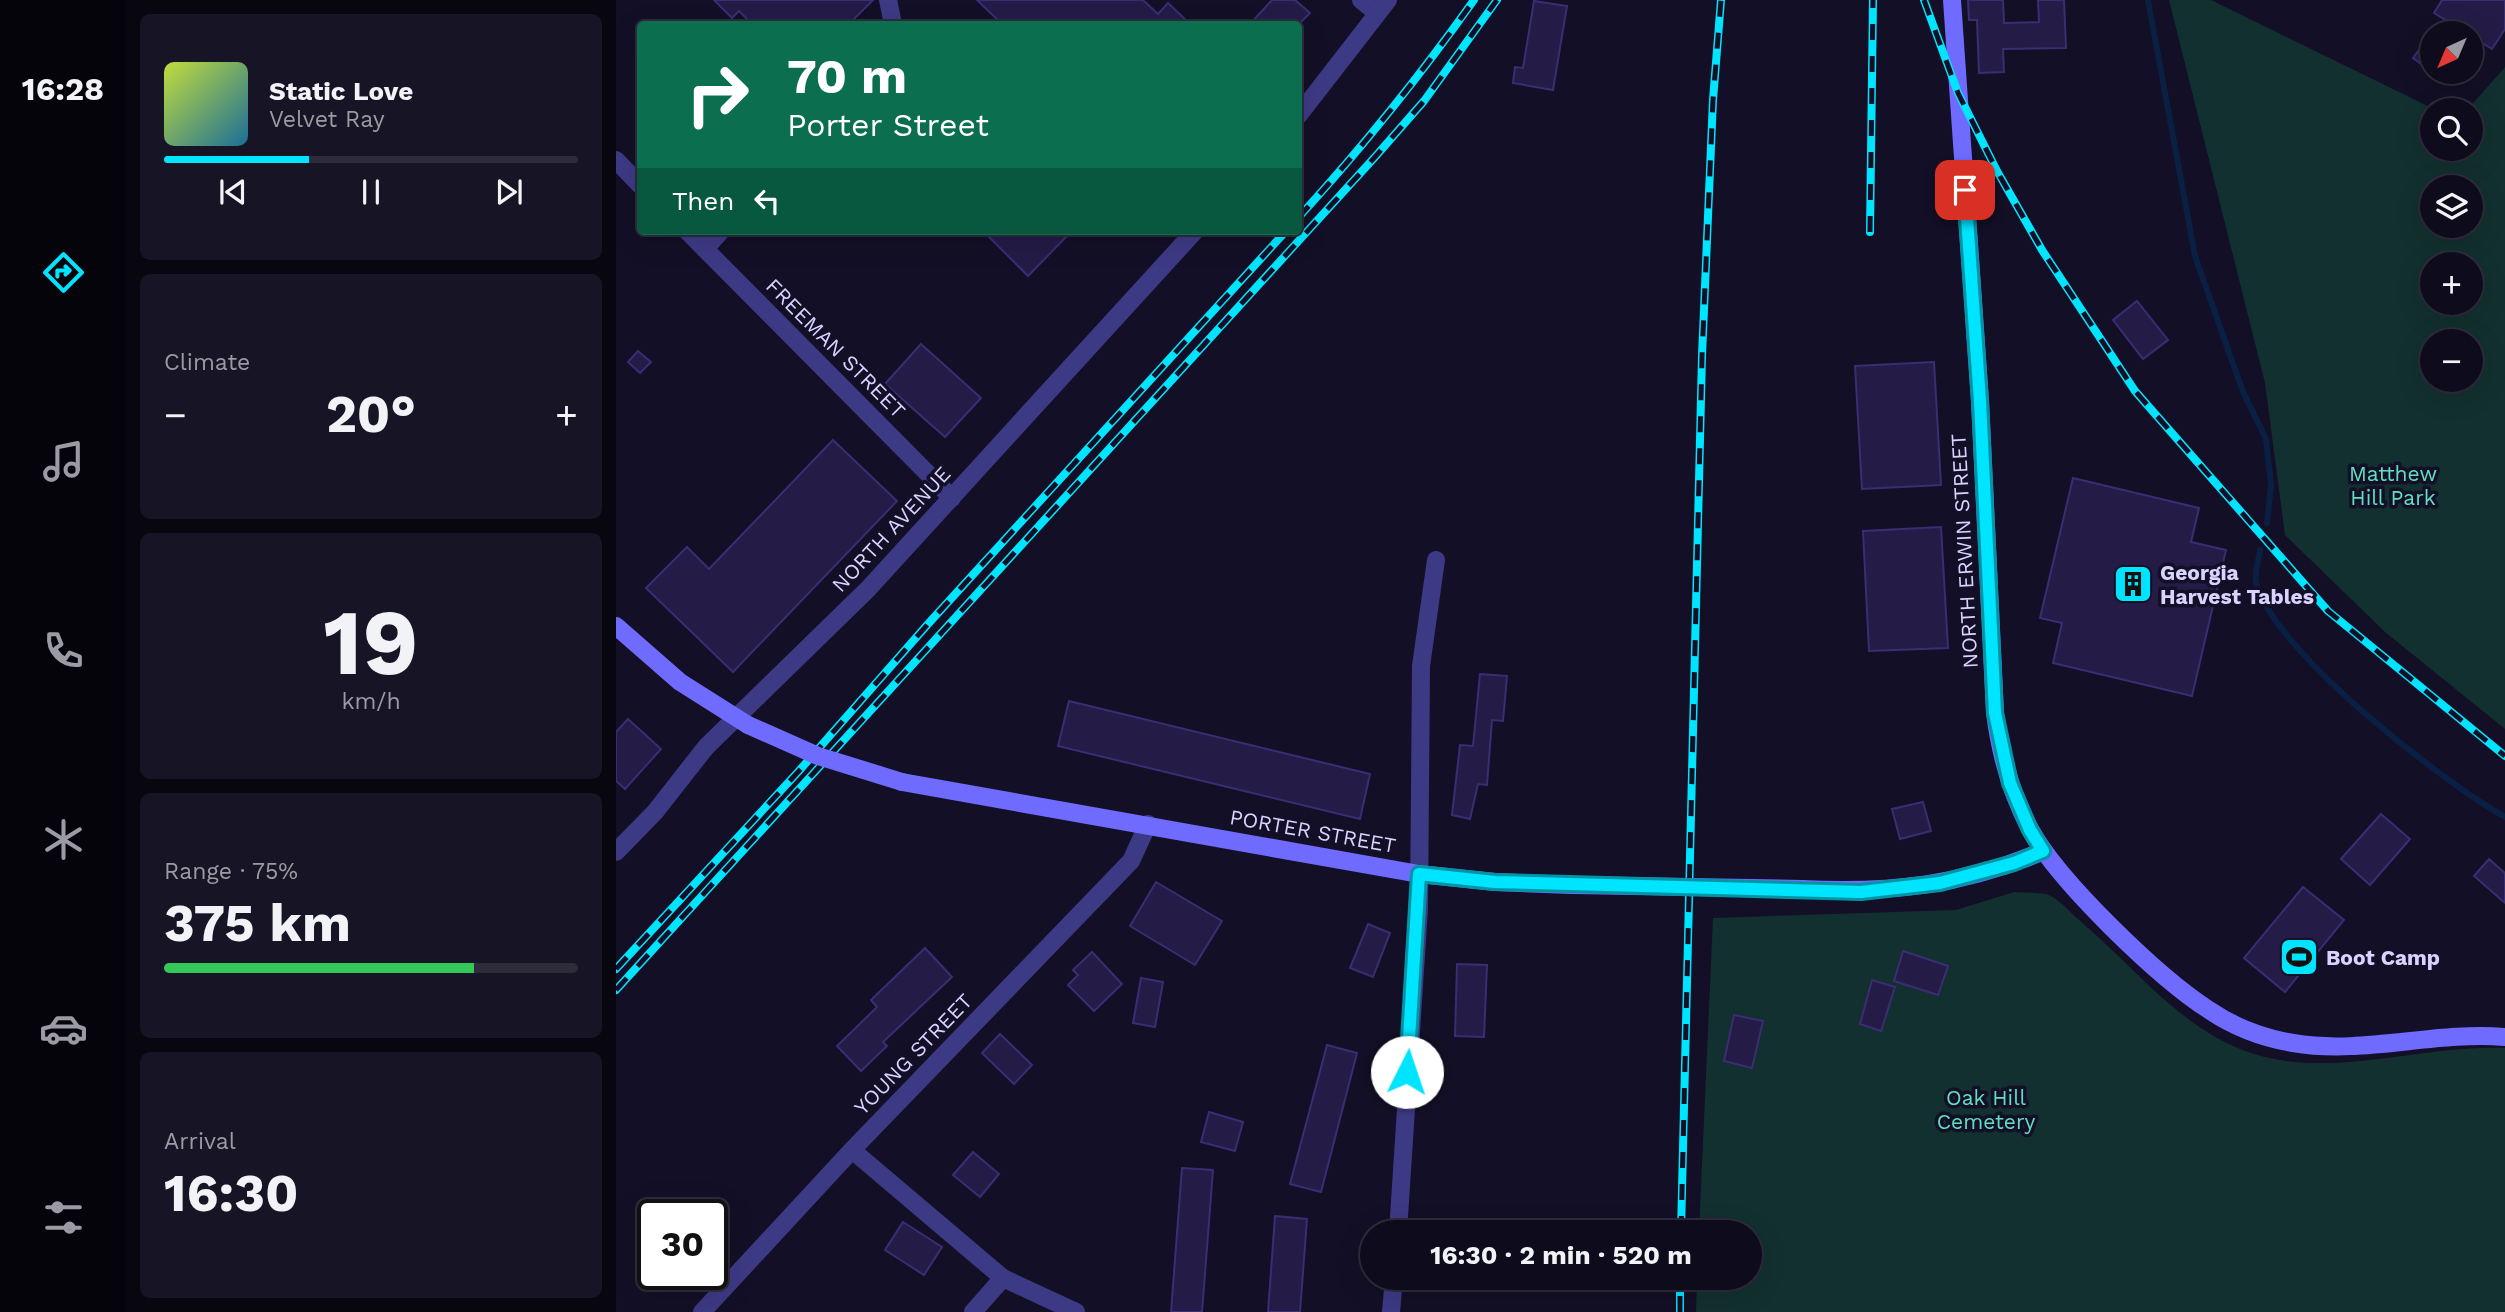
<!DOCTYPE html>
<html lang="en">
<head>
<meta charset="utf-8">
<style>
	body { margin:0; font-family:"Work Sans",sans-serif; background:#171425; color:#f1f3f6; height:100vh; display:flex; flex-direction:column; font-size:26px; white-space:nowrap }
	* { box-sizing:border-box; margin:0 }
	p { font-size:23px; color:#9b9ba3 }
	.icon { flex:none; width:38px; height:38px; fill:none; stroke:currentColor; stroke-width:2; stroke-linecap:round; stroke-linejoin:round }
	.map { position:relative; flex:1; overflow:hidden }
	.drawer { display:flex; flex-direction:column; gap:14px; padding:14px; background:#08060f; width:490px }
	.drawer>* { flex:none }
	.guide { position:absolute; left:21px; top:21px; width:665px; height:214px; border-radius:7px; box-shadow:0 7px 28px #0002,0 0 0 2px #2e2b3b; background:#0b6e4f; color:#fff; overflow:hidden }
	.needle { width:46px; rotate:224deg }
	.buttons { position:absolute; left:1804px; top:21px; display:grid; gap:14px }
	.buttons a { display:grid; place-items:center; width:63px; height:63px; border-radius:50%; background:#0e0b1c; box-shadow:0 7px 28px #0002,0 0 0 2px #2e2b3b; font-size:35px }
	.speed { position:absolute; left:21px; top:1199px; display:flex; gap:14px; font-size:35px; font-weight:700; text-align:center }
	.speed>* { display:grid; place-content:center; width:91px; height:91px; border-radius:50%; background:#0e0b1c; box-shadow:0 7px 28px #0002,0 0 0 2px #2e2b3b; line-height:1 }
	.speed .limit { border:4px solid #111; border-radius:10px; background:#fff; color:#111 }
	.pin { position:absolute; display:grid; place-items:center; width:60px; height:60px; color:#fff; margin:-30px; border-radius:14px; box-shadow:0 4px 10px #0006 }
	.me { position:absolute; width:77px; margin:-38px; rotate:4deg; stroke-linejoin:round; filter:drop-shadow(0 0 5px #0008) }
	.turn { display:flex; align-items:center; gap:24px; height:147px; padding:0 35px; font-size:32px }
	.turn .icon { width:91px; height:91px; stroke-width:2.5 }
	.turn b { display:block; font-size:49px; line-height:60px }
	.then { display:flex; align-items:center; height:66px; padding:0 35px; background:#0003; gap:14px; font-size:26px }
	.big { font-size:52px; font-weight:700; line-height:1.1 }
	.drawer .tile { flex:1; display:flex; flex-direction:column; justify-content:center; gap:10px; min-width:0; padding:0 24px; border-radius:10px; background:#171425 }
	.drawer .dial { align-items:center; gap:0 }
	.dial b { font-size:91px; line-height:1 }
	.song { display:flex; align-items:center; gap:21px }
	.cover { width:84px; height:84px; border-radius:10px; background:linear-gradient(135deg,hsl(70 70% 55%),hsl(200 70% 35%)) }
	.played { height:7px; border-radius:4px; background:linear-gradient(90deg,#00e5ff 35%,#2e2b3b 35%) }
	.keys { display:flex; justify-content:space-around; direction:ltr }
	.heat { display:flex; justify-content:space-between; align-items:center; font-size:38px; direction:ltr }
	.charge { height:10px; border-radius:5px; background:linear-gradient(90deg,#34c759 75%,#2e2b3b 0) }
	.trip { position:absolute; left:744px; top:1220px; width:402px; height:70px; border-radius:35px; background:#0e0b1c; box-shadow:0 7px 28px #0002,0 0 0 2px #2e2b3b; font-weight:700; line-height:70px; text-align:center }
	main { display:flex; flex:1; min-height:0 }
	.tab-bar { display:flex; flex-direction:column; width:126px; justify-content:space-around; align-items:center; background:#06040b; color:#9b9ba3 }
	.tab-bar .icon { width:49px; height:49px }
	.tab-bar .on { color:#00e5ff }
	.tab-bar b { font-size:32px; color:#f1f3f6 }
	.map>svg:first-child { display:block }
	.green { fill:#12302f; fill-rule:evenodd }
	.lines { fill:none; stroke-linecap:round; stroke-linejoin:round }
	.stream { stroke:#0a1f44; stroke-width:6 }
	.building { fill:#241b47; stroke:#3b2d73; stroke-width:2 }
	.street { stroke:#3d3a85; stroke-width:18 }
	.secondary { stroke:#6f6bff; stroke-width:18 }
	.rail-casing { stroke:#00e5ff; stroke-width:8 }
	.rail { stroke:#130f26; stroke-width:5; stroke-dasharray:16; stroke-linecap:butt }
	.secondary-bridge { stroke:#6f6bff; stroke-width:18 }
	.route-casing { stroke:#0095a6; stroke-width:18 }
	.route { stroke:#00e5ff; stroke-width:12 }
	.labels { text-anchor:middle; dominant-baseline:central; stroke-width:7; stroke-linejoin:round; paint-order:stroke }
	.street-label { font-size:21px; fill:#d9d4ff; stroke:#130f26 }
	.park-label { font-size:21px; fill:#5fe0c0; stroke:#130f26 }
	.poi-label { font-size:21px; font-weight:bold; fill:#d9d4ff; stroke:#130f26; text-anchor:start }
</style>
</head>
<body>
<main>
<nav class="tab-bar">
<b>16:28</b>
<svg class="icon on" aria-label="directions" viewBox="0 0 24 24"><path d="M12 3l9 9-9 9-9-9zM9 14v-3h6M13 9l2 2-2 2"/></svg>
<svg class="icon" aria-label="music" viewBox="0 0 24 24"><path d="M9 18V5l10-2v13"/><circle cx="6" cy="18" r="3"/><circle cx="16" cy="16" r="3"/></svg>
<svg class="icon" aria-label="phone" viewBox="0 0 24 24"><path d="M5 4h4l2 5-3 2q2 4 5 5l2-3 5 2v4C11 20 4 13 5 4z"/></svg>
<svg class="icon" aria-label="climate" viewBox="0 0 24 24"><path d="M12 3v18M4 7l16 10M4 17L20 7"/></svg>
<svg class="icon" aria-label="car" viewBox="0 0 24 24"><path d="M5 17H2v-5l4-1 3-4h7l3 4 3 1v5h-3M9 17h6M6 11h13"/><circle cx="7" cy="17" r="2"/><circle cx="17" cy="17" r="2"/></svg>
<svg class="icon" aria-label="filters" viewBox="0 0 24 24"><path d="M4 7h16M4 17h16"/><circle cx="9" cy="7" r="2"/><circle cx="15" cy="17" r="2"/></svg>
</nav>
<section class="drawer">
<div class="tile">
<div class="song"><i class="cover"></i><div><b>Static Love</b><p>Velvet Ray</p></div></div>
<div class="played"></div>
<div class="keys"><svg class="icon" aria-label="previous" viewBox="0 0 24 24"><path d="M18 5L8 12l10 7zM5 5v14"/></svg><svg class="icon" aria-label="pause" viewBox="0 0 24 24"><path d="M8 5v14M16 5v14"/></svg><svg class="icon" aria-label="next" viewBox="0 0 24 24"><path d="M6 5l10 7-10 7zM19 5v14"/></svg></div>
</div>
<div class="tile"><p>Climate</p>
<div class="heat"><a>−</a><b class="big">20°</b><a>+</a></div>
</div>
<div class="tile dial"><b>19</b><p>km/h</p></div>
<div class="tile"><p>Range · 75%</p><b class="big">375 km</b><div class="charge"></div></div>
<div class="tile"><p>Arrival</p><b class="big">16:30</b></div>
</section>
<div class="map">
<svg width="1889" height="1312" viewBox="0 0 1889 1312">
	<rect width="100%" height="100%" fill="#130f26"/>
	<g class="green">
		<path d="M1553,0h42l225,110h-4v39h39v-39h-4l38,-43v662l-120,-97 -100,-97 -20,-152zM1816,187h39v39h-39zM1816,264h39v39h-39zM1816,341h39v39h-39z"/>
		<path d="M1398,892c10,1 23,0 32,2 11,3 25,19 33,26 56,47 101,109 172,133 82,27 170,-9 254,-5v264h-809l1,-34h53v-46h-51l14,-314 243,-8z"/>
	</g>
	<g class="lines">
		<g class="stream">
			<path d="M1532,0l47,256 48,136 23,47 5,46 -4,38"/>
			<path d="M1644,550c-1,9 -6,23 -4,32 17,69 187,200 249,235"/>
		</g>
	</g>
	<g class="building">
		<path d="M98,0h159l-24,24h-97l-13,-13 -7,7z"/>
		<path d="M361,0h166l15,14 10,-11 22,21h-188z"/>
		<path d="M656,0h23l15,13 -11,11h-49z"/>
		<path d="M1352,0h35l1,23 35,-1 -1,-22h26l2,48 -63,1 1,23 -25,1 -2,-53h-8z"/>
		<path d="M1826,0h63v29l-13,20 -58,-36z"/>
		<path d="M918,1l33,5 -14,84 -40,-7 2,-16 8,1z"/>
		<path d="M1816,32v40l-19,-14z"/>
		<path d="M367,231h89l-44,45z"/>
		<path d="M1521,301l31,39 -25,19 -30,-39z"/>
		<path d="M305,344l60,54 -36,39 -60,-53z"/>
		<path d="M22,351l13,11 -11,11 -12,-11z"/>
		<path d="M1318,362l7,123 -79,4 -7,-123z"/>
		<path d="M217,440l64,61 -164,171 -87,-84 41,-41 22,22z"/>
		<path d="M1457,478l126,30 -8,34 35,8 -34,146 -139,-33 9,-40 -22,-5z"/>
		<path d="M1325,527l7,121 -79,3 -6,-120z"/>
		<path d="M864,674l27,2 -4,45 -11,-1 -5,65 -9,-1 -8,35 -18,-4 8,-70 13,1z"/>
		<path d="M453,701l301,73 -10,45 -302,-73z"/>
		<path d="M12,719l33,30 -36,40 -9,-8v-49z"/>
		<path d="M1307,802l8,29 -31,8 -8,-30z"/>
		<path d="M1765,814l29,25 -40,46 -29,-26z"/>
		<path d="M1873,859l16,14v30l-31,-27z"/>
		<path d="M540,882l66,39 -27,44 -65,-39z"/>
		<path d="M1687,887l41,33 -59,72 -41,-34z"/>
		<path d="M752,924l22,9 -17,44 -23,-9z"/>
		<path d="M309,948l27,29 -69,65 4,4 -26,25 -24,-25 40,-39 -6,-7z"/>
		<path d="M1287,951l45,15 -10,29 -44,-14z"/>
		<path d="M476,952l30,32 -28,27 -26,-26 10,-10 -5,-5z"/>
		<path d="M841,964l30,1 -3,72 -29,-1z"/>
		<path d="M525,978l22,4 -8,45 -22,-4z"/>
		<path d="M1256,980l23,7 -14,44 -21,-7z"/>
		<path d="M1118,1015l29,6 -11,47 -28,-7z"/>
		<path d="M384,1034l32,31 -18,19 -32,-31z"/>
		<path d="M711,1045l30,8 -36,139 -31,-8z"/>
		<path d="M593,1112l34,10 -8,29 -34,-9z"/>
		<path d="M357,1152l26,22 -19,23 -27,-22z"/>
		<path d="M566,1168l31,2 -11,142h-31z"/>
		<path d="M659,1216l32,3 -7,93h-32z"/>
		<path d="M287,1222l39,25 -18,28 -39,-25z"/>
	</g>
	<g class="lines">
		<g class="street">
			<path d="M272,0l5,24"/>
			<path d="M745,0l16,13"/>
			<path d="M682,116l90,-116"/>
			<path d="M0,160l24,25"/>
			<path d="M71,231l265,267"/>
			<path d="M89,249l16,-18"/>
			<path d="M0,852l39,-40 51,-65 162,-158 327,-358"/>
			<path d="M236,1150l151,128 73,34"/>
			<path d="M782,1232l21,-323 2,-243 15,-106"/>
			<path d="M86,1312l150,-162 279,-289 17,-37"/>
			<path d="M357,1312l30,-34"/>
			<path d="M775,1312l3,-34"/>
		</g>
		<g class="secondary">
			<path d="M1336,0l28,401 15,312c5,40 16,80 35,116 28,52 129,149 179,181 25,17 54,28 84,33 70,12 141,-12 212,-6"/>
			<path d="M0,626l64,56 68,43"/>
			<path d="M286,782l517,92 76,8 77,3"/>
			<path d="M1186,889c89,4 158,-3 242,-38"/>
		</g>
		<g class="rail-casing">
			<g id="rail">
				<path d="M1308,0l34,93 39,78 45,79 93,141 193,220 177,145"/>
				<path d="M682,218c63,-69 122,-142 176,-218"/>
				<path d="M1254,232l3,-232"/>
				<path d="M0,969l182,-197 130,-148 358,-393"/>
				<path d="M0,990l759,-833 49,-56 73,-101"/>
				<path d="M1065,1232l21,-876 11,-256 8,-100"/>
				<path d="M1064,1312v-34"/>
			</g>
		</g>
		<use href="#rail" class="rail"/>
		<g class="secondary-bridge">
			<path d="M132,725l70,31 84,26"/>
			<path d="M956,885l230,4"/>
		</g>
	</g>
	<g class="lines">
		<g class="route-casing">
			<path id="route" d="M791,1072l12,-198 76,8 366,10 79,-9 74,-20 29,-12 -13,-21 -20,-47 -15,-70 -15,-312 -15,-211"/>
		</g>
		<use href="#route" class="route"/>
	</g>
	<defs>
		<g id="building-square" transform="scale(2.0125)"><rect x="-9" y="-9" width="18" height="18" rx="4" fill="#00e5ff" stroke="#130f26"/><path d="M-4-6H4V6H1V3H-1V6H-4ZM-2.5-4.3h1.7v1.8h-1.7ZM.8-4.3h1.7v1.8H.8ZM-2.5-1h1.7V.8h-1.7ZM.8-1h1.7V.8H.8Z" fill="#111"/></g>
		<g id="stadium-square" transform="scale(2.0125)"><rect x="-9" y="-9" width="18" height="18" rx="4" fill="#00e5ff" stroke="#130f26"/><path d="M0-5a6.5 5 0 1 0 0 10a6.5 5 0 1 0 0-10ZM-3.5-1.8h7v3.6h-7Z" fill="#111"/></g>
	</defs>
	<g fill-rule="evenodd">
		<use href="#building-square" x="1517" y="584"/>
		<use href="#stadium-square" x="1683" y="957"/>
	</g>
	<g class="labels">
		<g class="street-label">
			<text transform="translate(220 348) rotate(45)">FREEMAN STREET</text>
			<text transform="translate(275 529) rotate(-47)">NORTH AVENUE</text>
			<text transform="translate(1348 551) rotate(-93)">NORTH ERWIN STREET</text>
			<text transform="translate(697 831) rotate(10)">PORTER STREET</text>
			<text transform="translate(297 1054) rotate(-46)">YOUNG STREET</text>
		</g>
		<g class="park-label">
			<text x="1777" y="473">Matthew<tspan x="1777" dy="24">Hill Park</tspan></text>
			<text x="1370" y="1097">Oak Hill<tspan x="1370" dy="24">Cemetery</tspan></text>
		</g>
		<g class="poi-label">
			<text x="1544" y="572">Georgia<tspan x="1544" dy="24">Harvest Tables</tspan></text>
			<text x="1710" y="957">Boot Camp</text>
		</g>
	</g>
</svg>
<div class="buttons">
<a><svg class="needle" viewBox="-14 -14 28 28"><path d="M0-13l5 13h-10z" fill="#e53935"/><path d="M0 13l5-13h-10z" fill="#9b9ba3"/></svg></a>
<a><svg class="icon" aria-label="search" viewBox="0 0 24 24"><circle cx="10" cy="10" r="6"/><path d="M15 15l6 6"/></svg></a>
<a><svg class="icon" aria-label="layers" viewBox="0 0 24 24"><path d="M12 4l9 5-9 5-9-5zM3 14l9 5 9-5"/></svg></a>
<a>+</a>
<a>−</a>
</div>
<div class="speed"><div class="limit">30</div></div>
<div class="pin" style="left:1349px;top:190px;background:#d93025"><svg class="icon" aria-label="arrive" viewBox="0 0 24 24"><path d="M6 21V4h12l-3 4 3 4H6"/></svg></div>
<svg class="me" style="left:791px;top:1072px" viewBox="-20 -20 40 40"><circle r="19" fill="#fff"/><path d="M0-13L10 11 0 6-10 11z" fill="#00e5ff"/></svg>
<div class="trip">16:30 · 2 min · 520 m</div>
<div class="guide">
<div class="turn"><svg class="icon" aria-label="right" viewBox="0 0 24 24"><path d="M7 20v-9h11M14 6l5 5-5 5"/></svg><div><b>70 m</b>Porter Street</div></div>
<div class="then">Then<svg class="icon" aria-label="left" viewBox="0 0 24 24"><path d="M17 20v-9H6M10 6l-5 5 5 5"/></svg></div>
</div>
</div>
</main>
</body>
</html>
